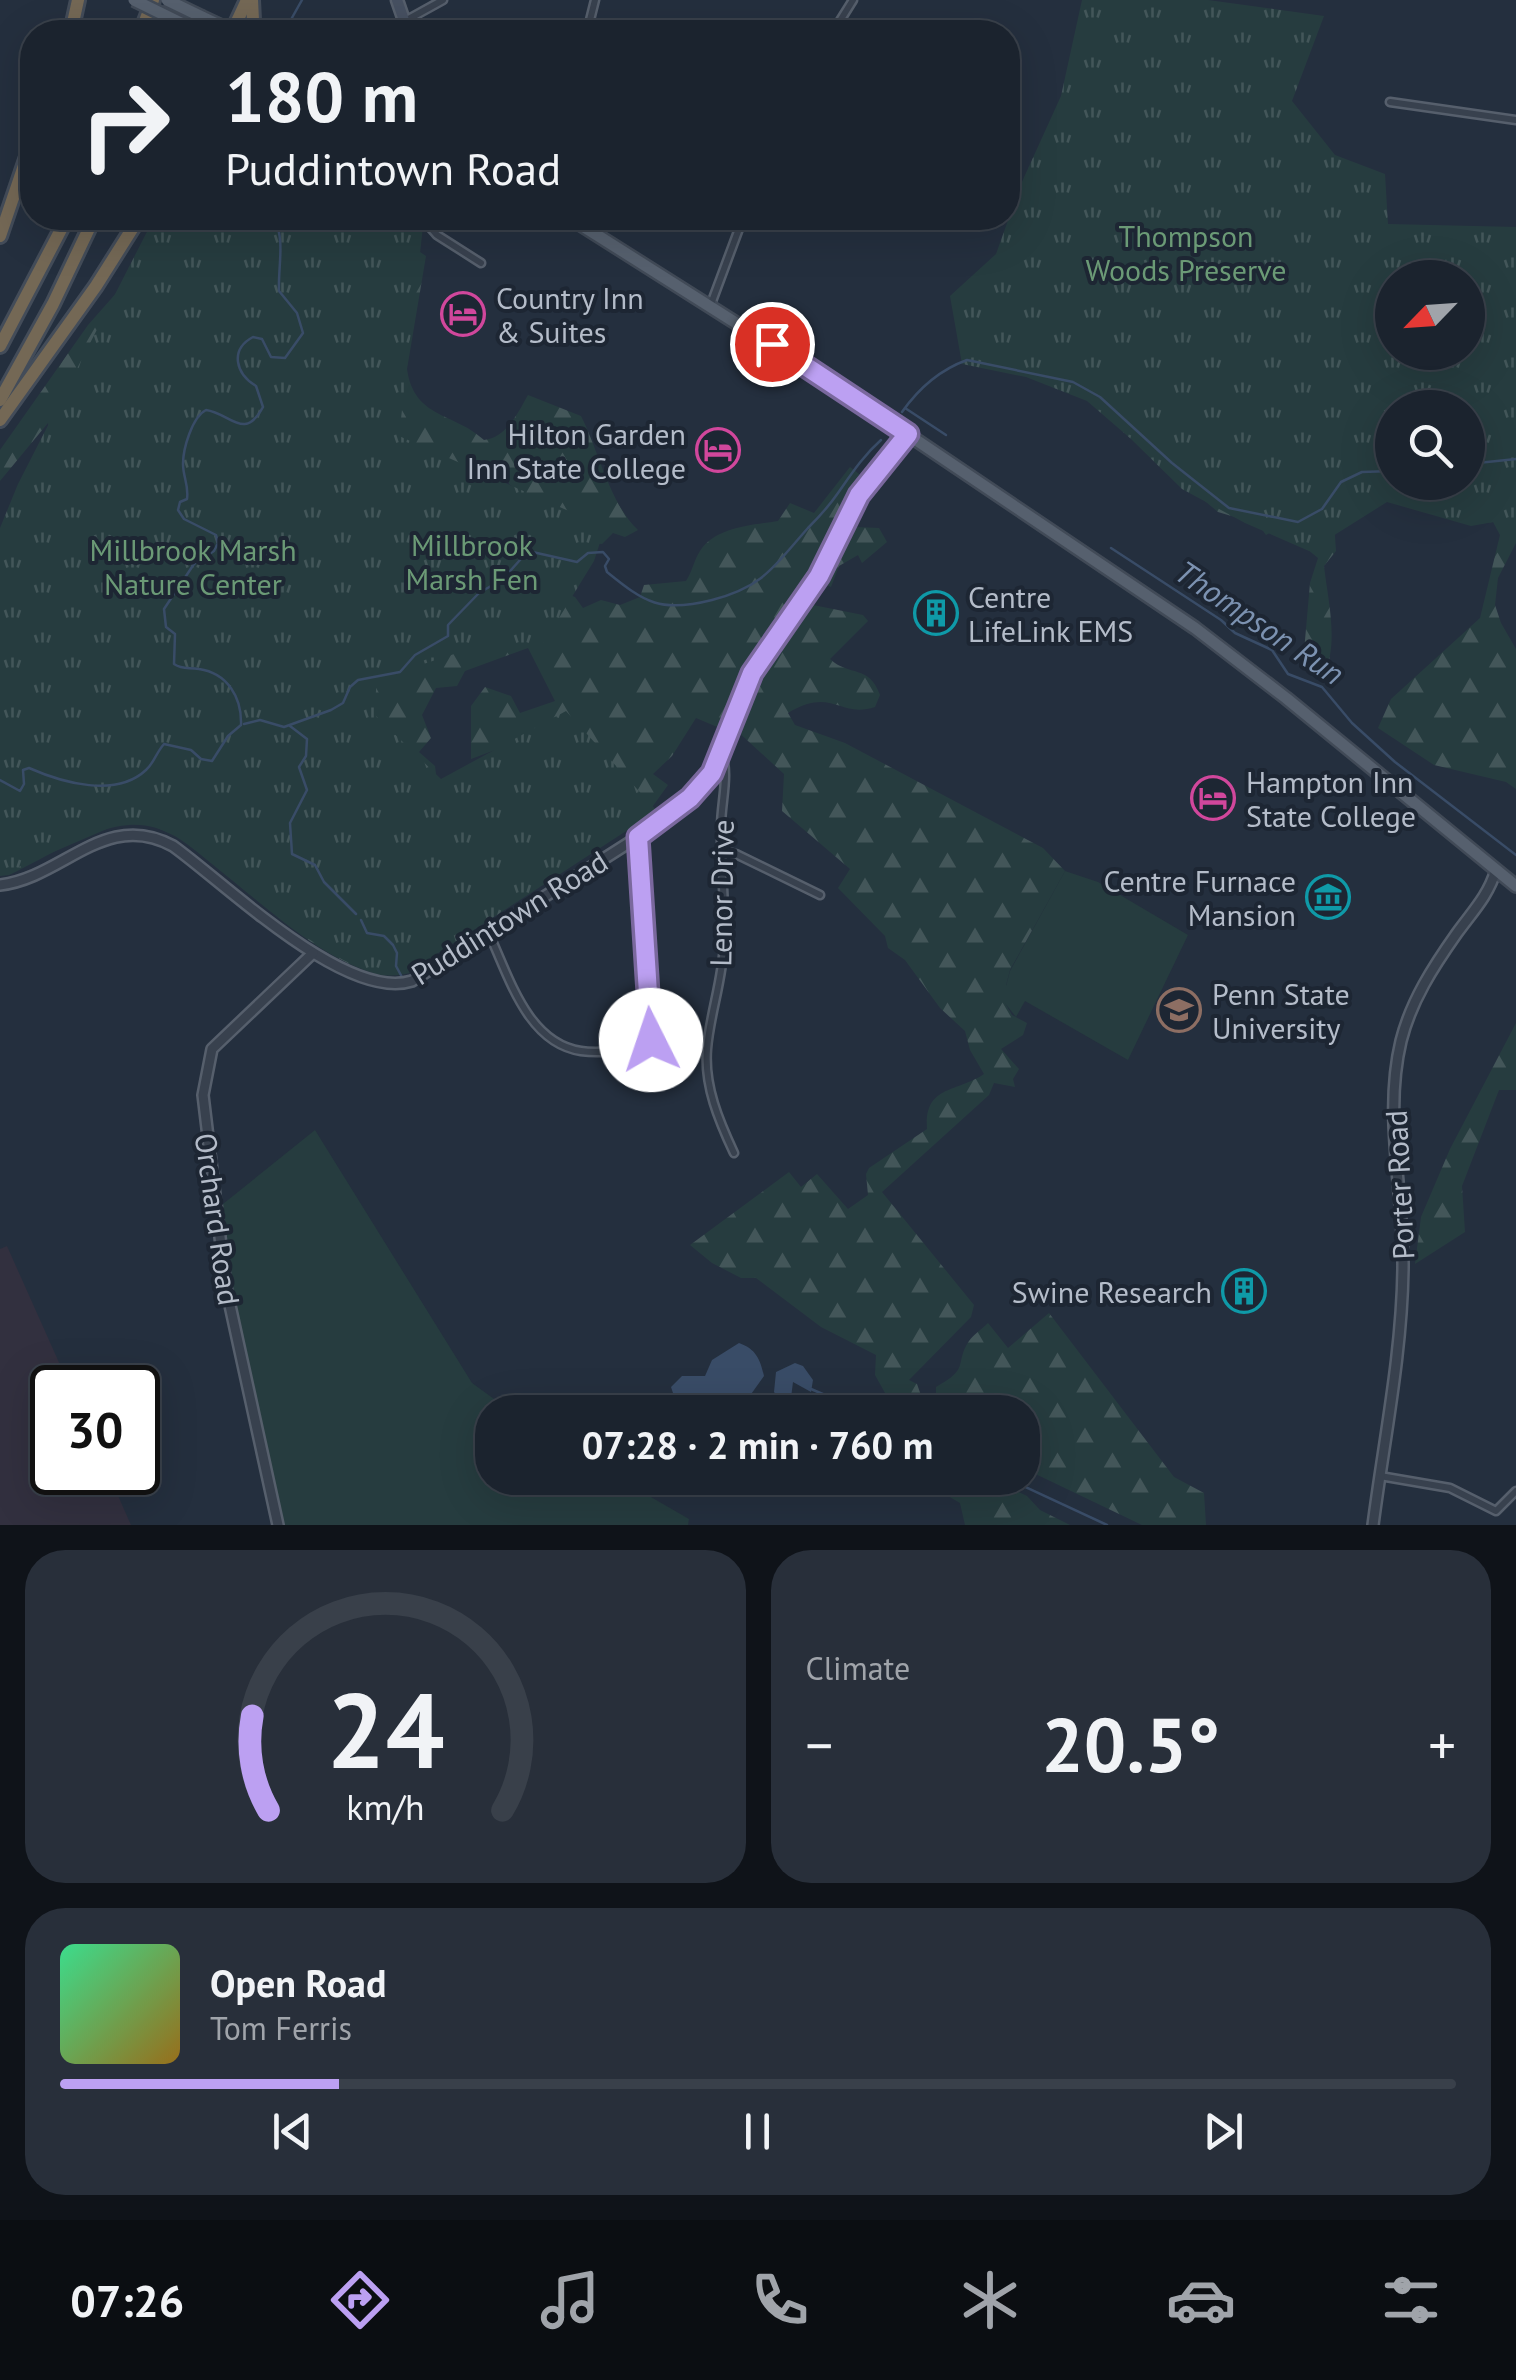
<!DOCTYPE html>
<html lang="en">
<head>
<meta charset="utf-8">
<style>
	body { margin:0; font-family:"PT Sans",sans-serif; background:#282f3a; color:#f1f3f6; height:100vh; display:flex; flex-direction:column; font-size:38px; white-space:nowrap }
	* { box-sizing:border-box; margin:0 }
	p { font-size:32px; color:#a0a4aa }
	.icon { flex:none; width:55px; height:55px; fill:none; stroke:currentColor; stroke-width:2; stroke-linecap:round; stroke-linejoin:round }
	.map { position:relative; height:1525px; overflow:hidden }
	.details { display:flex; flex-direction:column; gap:25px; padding:25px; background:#0f1319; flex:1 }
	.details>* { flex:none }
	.banner { position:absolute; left:20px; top:20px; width:1000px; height:210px; border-radius:40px; box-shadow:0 10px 40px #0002,0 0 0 2px #39404a; background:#1b232e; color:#f1f3f6; overflow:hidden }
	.needle { width:65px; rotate:245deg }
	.tools { position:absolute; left:1375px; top:260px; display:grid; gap:20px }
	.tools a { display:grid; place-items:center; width:110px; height:110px; border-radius:50%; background:#1b232e; box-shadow:0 10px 40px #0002,0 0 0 2px #39404a; font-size:50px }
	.speed { position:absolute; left:30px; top:1365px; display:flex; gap:20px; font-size:50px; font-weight:700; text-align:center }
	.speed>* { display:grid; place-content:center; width:130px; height:130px; border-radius:50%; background:#1b232e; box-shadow:0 10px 40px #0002,0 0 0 2px #39404a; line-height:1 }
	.speed .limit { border:5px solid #111; border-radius:15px; background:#fff; color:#111 }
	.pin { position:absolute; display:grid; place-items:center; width:85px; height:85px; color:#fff; margin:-42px; border:5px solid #fff; border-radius:50%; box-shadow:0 2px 10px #0007 }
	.me { position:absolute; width:110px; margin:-55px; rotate:356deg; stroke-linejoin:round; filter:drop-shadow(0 0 8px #0008) }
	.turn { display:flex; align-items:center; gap:35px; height:210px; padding:0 40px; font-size:45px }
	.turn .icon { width:130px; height:130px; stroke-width:2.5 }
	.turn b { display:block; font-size:70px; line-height:85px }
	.big { font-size:75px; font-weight:600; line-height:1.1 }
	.details .card { flex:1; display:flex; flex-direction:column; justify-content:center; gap:15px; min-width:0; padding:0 35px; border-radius:40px; background:#282f3a }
	.details .dial { align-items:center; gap:0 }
	.dial svg { height:260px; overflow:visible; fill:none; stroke:#39404a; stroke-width:7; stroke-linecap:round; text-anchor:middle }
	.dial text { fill:#f1f3f6; stroke:none }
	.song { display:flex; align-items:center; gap:30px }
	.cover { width:120px; height:120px; border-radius:15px; background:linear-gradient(135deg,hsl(150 70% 55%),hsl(40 70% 35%)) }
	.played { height:10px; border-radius:5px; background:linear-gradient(90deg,#bca0f2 20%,#39404a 20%) }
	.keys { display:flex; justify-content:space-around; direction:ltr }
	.heat { display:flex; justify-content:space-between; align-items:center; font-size:55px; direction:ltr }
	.details .tiles { flex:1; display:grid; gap:25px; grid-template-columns:1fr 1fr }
	.card:last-child { grid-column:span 2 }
	.trip { position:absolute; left:475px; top:1395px; width:565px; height:100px; border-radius:40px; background:#1b232e; box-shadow:0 10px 40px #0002,0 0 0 2px #39404a; font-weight:600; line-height:100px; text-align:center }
	.tabs { display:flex; height:160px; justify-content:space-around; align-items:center; background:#0b0e12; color:#a0a4aa }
	.tabs .icon { width:70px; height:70px }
	.tabs .current { color:#bca0f2 }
	.tabs b { font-size:45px; color:#f1f3f6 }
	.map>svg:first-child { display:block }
	.medical { fill:#32303f }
	.grass { fill:#263c3f }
	.forest { fill:url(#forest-firs); fill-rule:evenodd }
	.park { fill:url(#park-tufts); fill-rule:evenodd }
	.water { fill:#394c67 }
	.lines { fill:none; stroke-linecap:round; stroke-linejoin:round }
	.stream { stroke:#394c67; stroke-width:2.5 }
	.minor-casing { stroke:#565f6c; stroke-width:11 }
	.tertiary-casing { stroke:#565f6c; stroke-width:14 }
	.secondary-casing { stroke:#565f6c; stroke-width:15 }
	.primary-casing { stroke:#414a57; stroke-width:16 }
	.motorway-casing { stroke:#434c59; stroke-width:18 }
	.minor { stroke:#38414e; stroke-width:6 }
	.tertiary { stroke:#38414e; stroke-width:9 }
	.secondary { stroke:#465061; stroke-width:10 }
	.primary { stroke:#56606e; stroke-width:11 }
	.motorway { stroke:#746855; stroke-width:12 }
	.primary-bridge-casing { stroke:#414a57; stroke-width:16; stroke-linecap:butt }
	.primary-bridge { stroke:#56606e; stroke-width:11 }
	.route-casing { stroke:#7a689d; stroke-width:25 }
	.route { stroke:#bca0f2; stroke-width:18 }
	.labels { text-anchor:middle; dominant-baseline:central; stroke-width:8; stroke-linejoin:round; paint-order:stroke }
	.park-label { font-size:30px; fill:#6b9a76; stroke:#1d2633 }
	.poi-label { font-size:30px; fill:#b4bcc9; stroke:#1d2633; text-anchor:start }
	.street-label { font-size:30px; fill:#b4bcc9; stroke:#1d2633 }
	.water-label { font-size:32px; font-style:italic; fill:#7c92b1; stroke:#1d2633 }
</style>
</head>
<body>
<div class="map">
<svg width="1516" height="1525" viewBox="0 0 1516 1525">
	<defs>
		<pattern id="forest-firs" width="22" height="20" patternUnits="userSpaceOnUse" patternTransform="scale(2.5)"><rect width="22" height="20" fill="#263c3f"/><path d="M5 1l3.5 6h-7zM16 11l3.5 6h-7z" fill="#435659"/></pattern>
		<pattern id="park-tufts" width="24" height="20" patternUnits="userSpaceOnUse" patternTransform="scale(2.5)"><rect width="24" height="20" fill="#263c3f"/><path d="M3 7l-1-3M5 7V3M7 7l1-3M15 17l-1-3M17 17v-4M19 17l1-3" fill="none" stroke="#435659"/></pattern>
	</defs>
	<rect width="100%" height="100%" fill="#242f3e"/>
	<path class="medical" d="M7,1246l63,141 -18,1v84l56,1 23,52h-131v-276z"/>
	<g class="grass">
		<path d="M1065,871l33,11 90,53 -60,125 -103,-59 -9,16 -12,-15 7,-11 -5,-5 4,-15z"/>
		<path d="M315,1130l157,253 40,29h-20v66h126l71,41 -1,6h-408l-70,-320 13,-1z"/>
	</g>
	<g class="forest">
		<path d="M411,246l15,10 -19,113c7,50 47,43 77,71 22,-2 34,-27 44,-45l53,21c17,33 29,88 57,114l-13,7 -12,-4 -11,11 -16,-2 -77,-58 -3,-17 -16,-4 -10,8 -9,-4 -16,11 -98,198 204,-84 14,5 8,11 18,-8 19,5 20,-8 4,-12 42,-4c7,-11 8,-21 14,-30 15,-24 53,-26 78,-30l12,-18 24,10 36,-46 13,10 -18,24 -3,15 14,11 23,1 8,14 -25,21 -4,-8 -19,11 -8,21 -17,-9c-40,44 -70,96 -92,151l-26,-11 -24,38 -19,18 15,11 -23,32 -88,-90 -86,32v-53l14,-19 26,9 9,17 35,-12 -27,-53 -63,23 -8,15 -21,2 -14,27 9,23 -12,14 16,14 2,16 -35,161 16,28c-15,4 -30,7 -45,2 -61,-19 -114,-73 -163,-111 -26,-21 -47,-39 -81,-37 -41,3 -83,33 -120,50l-9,1v-212l54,-179 -6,-62 -48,58v-31l88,-125 30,-34z"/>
		<path d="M1516,314v229l-18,35 -3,27 6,18 15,26v140l-10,-7 -72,-17 -56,-37 13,-29 89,-81 20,-83 -7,-13c-42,7 -44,-18 -75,-22 -30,-4 -60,6 -84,22l2,29 -12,15c4,35 15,77 0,109l-9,-1 -12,-11 7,-80 8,-25 -38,-31 -14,8 -8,-11 -40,-12 -30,-25 204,-135h76zM1392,408h76v74h-76z"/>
		<path d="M808,604l55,11 5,6 -38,38c19,18 39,5 50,36l-5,12c-36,12 -42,-21 -87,6l7,12 50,18 198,105 22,23 -55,99 -4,15 6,6 -7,12 7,12 15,8 -4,12 -22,14 18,20 -6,10 2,8 -21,-4 -5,12 -107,97 92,113 -3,12 -62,63 8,4 6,17 25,9 -12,-13v-10c35,-19 18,-23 33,-46 4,-6 13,-12 19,-18l20,25 41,-35 125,164 30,16 2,32h-64l-119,-57 -1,-56h-113l-20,-12 -14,-25 1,-20 -55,-28 -65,-49h-15l-29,-15 -22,-18 99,-73 12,15 16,-13 31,35 20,-14 -2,-21 3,-6 58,-39c-3,-44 29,-36 57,-55l-14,-24 -5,-19 -25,-23 -35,-48 -17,-12 -3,-12 -47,-48 12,-19 -68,-58 2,-37 -48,-44 17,-46z"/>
		<path d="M1516,1023v67h-17l-37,96 3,46 -50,32 6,-47 29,-68z"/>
		<path d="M940,1478h49l38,18 13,14 30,15h-105l-5,-22 -12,-7z"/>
	</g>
	<g class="park">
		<path d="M1082,0h126l116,16 -32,85 43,54 50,19 3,50 128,3v291l-45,8 -84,-24 -78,49 -64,-28 -63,-34 -51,-50 -44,-38 -61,-24 -64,-13 -12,-68 46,-42 25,-70 40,-88zM1392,278h76v74h-76zM1392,408h76v74h-76z"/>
		<path d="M154,218h270l-25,218 206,91 -11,34 -51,83 -61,1 -105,34 -3,35 67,65 125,-68 91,100 -248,161c-13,1 -26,3 -39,-1 -57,-17 -141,-96 -192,-134l-28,-12 -27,-3 -123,53v-347l18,-44z"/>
	</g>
	<g class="water">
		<path d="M739,1343c17,6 21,16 25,33l-20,28 2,7 4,1h-43l-32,-13 -4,-12 11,-11h23l7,-16z"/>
		<path d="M795,1363l8,3 10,14 -2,12 -18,-10 -2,16 11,14h-23l5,-7 -10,-13 2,-20z"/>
	</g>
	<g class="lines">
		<g class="stream">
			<path d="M284,32l18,-32"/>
			<path d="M905,408l41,27"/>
			<path d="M902,412c17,-24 37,-42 65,-52l106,22 27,15 72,66 57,45 69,14 24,-13 19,-27 21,-10 30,-1"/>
			<path d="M1468,464l48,-5"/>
			<path d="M1111,548l110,72 14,13 37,17 16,24 34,13 30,36 43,39 121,93"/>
			<path d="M244,724l16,-4 24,7 47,-17 12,-7 7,-16 8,-7 42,-8 15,-17 33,-19v-11l31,-32 24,-14 25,-28 49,11 11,-9 15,-1 6,7 -4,7 2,6c38,31 54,41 105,28 53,-14 62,-34 96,-72 11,-11 21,-22 30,-35 14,-20 25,-37 43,-53"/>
			<path d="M290,726l17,13 -1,17 -7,11 8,23 -17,33 2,31 23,11 9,17 32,32"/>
			<path d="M0,780l20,11 4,-7 -1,-14 6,-2c34,15 87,30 117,2 8,-7 10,-17 18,-26l27,6 10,9 11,2 16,-25 13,-11c1,-28 -14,-52 -42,-56 -11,-2 -16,1 -25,-5l1,-30 -9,-7 -2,-18 30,-45 20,-13 4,-8 -2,-8 -32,-16 -6,-9 2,-8 7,-3c2,-14 -4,-22 -4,-35 0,-15 9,-47 23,-54 24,3 38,32 57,-3l-7,-21c-20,-12 -27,-36 -3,-49l9,2 9,18 14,1 18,-25 -6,-20 -18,-22c-1,-26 6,-47 -4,-73"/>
			<path d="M361,920l6,13 17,3 9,9 4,8 -1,13 7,13"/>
			<path d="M811,1389l54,23"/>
			<path d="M1006,1478l101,47"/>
		</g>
		<g class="minor-casing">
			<g id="minor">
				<path d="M405,21l38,-21"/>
				<path d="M587,32l8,-32"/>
				<path d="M833,32l20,-32"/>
				<path d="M1390,102l126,18"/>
				<path d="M422,218l15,17 44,28"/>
				<path d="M711,304l32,-86"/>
				<path d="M721,750c9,25 0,51 0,77 -1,38 5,77 3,116 -1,36 -14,70 -17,106 -3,37 12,72 27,104"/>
				<path d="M720,850l16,4 84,41"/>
				<path d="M489,934c20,42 38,109 92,117 20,3 42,-1 62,-3l8,-8 -13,-203"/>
				<path d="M1380,1476l70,12 46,23 20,-20"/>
			</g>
		</g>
		<g class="tertiary-casing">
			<g id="tertiary">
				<path d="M0,885c63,-7 105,-76 173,-39 53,38 173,156 239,135l226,-144 63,-49 14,-21 37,-94 67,-97 40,-81 49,-62"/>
				<path d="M278,1525l-52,-238 -23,-192 9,-46 101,-96"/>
				<path d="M1373,1525c11,-85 29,-171 30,-257 1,-76 -20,-152 -2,-227 10,-40 32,-74 56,-108 16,-22 31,-37 39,-63"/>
			</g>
		</g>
		<g class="secondary-casing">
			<path id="secondary" d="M397,0l11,32"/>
		</g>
		<g class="primary-casing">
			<g id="primary">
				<path d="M202,17l32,15"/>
				<path d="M570,218l272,172 353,238 91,70 230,188"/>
			</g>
		</g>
		<g class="motorway-casing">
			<g id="motorway">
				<path d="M252,0l1,20 5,12"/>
				<path d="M71,32l7,-32"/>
				<path d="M141,32l12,-32"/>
				<path d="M163,32l12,-32"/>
				<path d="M232,32l15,-32"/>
				<path d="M0,236l32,-94"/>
				<path d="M0,346l67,-128"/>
				<path d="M0,400l53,-96 41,-86"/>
				<path d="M0,420l96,-134 43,-68"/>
			</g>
		</g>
		<use href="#minor" class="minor"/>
		<use href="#tertiary" class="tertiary"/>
		<use href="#secondary" class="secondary"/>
		<use href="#primary" class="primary"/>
		<use href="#motorway" class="motorway"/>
		<g class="primary-bridge-casing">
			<g id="primary-bridge">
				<path d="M134,0l65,32"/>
				<path d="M167,0l35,17"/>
			</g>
		</g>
		<use href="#primary-bridge" class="primary-bridge"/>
	</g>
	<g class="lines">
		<g class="route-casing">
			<path id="route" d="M651,1040l-13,-203 52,-39 22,-25 40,-100 67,-97 40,-81 49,-61 -136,-90"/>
		</g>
		<use href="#route" class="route"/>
	</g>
	<defs>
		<g id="hotel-ring" transform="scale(2.25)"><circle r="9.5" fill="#1d2633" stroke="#d1479c" stroke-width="1.5"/><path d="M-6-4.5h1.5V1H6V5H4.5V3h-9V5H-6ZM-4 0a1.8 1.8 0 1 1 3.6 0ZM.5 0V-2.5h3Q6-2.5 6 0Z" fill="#d1479c"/></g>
		<g id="building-ring" transform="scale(2.25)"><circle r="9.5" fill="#1d2633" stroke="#0f9aa8" stroke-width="1.5"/><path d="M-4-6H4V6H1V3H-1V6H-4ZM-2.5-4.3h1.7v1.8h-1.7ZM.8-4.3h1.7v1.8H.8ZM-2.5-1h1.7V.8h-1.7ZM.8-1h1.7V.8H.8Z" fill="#0f9aa8"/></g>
		<g id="museum-ring" transform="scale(2.25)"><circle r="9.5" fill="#1d2633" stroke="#0f9aa8" stroke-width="1.5"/><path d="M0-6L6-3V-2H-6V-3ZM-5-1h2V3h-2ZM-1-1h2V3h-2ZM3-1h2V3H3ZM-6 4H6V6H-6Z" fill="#0f9aa8"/></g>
		<g id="university-ring" transform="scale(2.25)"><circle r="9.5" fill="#1d2633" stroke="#8d6e63" stroke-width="1.5"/><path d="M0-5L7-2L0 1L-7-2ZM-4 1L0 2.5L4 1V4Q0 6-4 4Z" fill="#8d6e63"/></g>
	</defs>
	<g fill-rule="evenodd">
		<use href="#hotel-ring" x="463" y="314"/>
		<use href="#hotel-ring" x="718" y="450"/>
		<use href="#building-ring" x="936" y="613"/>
		<use href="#hotel-ring" x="1213" y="798"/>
		<use href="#museum-ring" x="1328" y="897"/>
		<use href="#university-ring" x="1179" y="1010"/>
		<use href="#building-ring" x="1244" y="1291"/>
	</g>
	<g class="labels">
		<g class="park-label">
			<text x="1186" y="235">Thompson<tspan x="1186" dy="34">Woods Preserve</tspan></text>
			<text x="472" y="544">Millbrook<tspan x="472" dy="34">Marsh Fen</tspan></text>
			<text x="193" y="549">Millbrook Marsh<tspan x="193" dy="34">Nature Center</tspan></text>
		</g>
		<g class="poi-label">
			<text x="496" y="297">Country Inn<tspan x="496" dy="34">&amp; Suites</tspan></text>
			<text x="686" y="433" text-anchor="end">Hilton Garden<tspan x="686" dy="34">Inn State College</tspan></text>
			<text x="968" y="596">Centre<tspan x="968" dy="34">LifeLink EMS</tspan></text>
			<text x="1246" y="781">Hampton Inn<tspan x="1246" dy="34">State College</tspan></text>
			<text x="1296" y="880" text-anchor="end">Centre Furnace<tspan x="1296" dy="34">Mansion</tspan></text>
			<text x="1212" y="993">Penn State<tspan x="1212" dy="34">University</tspan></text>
			<text x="1212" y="1291" text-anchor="end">Swine Research</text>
		</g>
		<g class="street-label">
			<text transform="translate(721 893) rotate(-89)">Lenor Drive</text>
			<text transform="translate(509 917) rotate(-32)">Puddintown Road</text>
			<text transform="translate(1399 1185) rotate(-93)">Porter Road</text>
			<text transform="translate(218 1219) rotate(82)">Orchard Road</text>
		</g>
		<g class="water-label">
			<text transform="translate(1260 622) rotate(34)">Thompson Run</text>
		</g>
	</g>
</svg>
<div class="tools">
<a><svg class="needle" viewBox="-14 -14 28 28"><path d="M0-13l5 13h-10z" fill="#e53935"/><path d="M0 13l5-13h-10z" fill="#a0a4aa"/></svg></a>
<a><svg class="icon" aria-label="search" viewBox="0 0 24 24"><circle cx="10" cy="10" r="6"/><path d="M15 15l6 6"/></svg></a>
</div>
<div class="speed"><div class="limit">30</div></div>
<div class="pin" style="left:772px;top:344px;background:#d93025"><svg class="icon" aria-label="arrive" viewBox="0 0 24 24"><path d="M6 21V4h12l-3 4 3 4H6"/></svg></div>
<svg class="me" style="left:651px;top:1040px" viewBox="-20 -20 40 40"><circle r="19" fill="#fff"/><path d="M0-13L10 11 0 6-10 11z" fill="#bca0f2"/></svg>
<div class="trip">07:28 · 2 min · 760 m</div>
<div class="banner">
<div class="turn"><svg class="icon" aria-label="right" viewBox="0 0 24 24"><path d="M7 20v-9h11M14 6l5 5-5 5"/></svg><div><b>180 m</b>Puddintown Road</div></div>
</div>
</div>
<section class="details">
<div class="tiles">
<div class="card dial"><svg viewBox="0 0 100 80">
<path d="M14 69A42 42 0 1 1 86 69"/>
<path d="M14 69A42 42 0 0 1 9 40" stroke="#bca0f2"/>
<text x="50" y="56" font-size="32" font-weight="700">24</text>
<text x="50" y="72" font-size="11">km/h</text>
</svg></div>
<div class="card"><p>Climate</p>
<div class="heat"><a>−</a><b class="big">20.5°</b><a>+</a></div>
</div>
<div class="card">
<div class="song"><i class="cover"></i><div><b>Open Road</b><p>Tom Ferris</p></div></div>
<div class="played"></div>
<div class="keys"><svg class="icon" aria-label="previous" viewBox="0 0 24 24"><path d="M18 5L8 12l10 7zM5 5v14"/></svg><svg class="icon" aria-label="pause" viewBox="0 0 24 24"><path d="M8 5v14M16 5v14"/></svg><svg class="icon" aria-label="next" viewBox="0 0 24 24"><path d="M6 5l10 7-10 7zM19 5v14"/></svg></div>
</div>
</div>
</section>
<nav class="tabs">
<b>07:26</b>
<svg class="icon current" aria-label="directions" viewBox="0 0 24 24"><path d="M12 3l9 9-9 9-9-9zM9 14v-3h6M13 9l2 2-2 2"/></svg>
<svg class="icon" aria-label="music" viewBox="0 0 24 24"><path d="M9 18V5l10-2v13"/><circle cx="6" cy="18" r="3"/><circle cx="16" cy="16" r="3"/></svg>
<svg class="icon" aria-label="phone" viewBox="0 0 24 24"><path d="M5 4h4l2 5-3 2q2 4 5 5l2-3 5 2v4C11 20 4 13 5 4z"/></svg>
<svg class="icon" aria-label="climate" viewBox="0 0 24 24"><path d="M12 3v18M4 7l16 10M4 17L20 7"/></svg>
<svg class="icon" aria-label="car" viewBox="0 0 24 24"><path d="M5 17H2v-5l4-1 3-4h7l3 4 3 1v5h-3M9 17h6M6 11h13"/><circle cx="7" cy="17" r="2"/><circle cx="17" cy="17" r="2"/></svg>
<svg class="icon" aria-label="filters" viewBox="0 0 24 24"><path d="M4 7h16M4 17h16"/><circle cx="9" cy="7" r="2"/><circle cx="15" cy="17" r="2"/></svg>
</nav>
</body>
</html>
